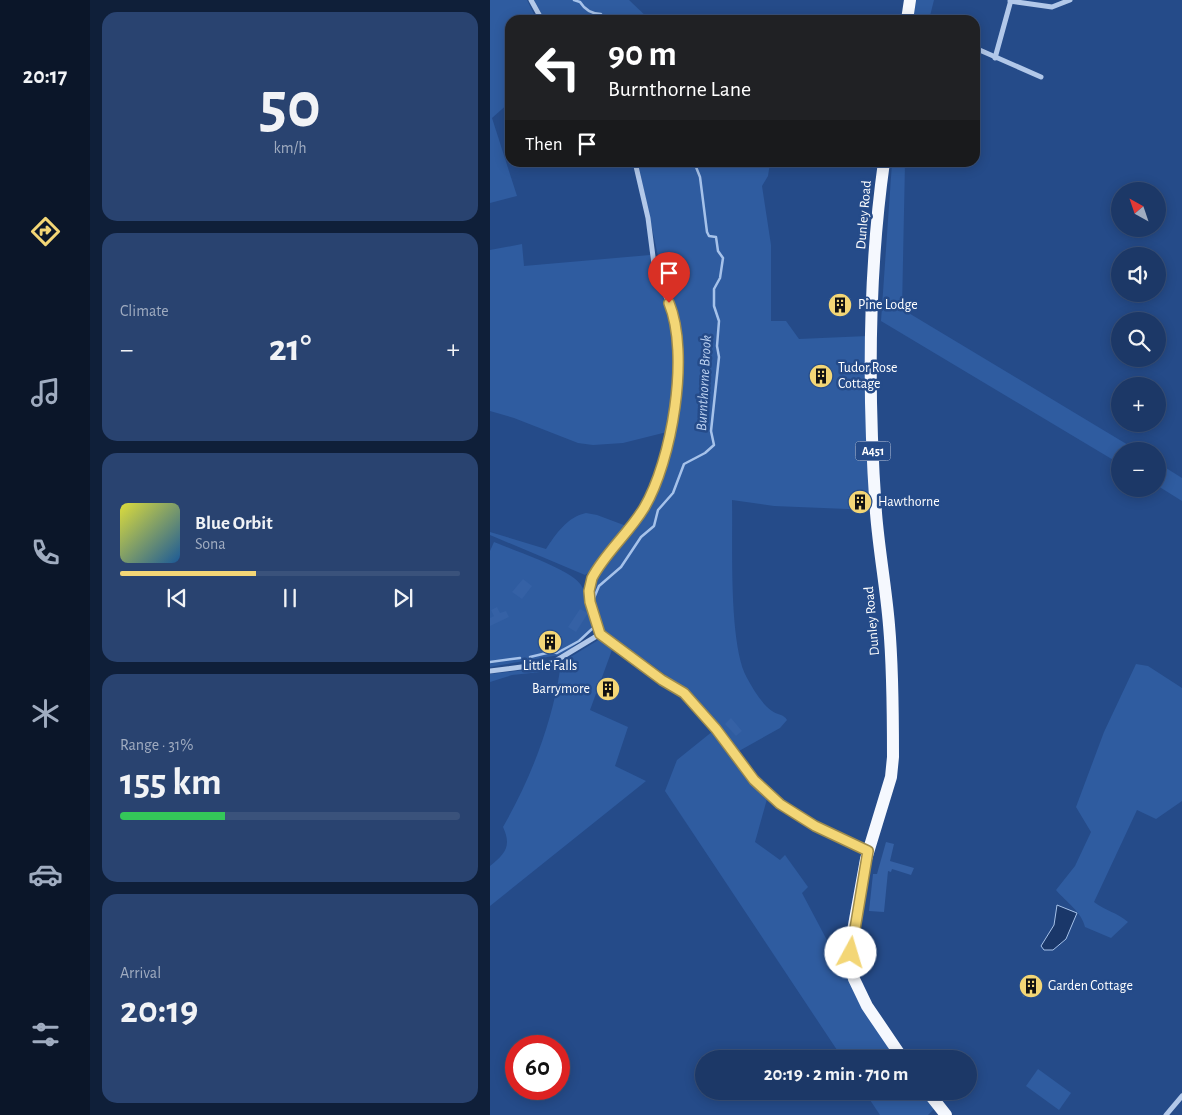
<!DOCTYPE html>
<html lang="en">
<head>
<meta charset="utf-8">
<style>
	body { margin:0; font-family:"Alegreya Sans",sans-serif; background:#294370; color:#f1f3f6; height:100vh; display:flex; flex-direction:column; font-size:19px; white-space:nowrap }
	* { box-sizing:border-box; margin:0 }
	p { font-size:16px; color:#a0acc0 }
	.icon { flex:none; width:28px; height:28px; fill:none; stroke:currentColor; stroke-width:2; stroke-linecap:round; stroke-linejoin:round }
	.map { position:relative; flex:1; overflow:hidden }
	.sheet { display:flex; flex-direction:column; gap:12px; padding:12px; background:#0f1f39; width:400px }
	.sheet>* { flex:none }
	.banner { position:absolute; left:15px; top:15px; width:475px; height:152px; border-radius:15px; box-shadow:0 2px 12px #0003,0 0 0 1px #3a527b; background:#202124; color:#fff; overflow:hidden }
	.needle { width:32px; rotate:320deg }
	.fabs { position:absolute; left:621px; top:182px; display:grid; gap:10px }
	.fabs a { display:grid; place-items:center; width:55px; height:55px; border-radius:50%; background:#1c3867; box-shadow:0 2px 12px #0003,0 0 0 1px #3a527b; font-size:25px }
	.speed { position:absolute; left:15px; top:1035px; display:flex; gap:10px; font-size:25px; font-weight:700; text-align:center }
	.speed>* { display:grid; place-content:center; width:65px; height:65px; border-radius:50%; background:#1c3867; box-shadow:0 2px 12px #0003,0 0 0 1px #3a527b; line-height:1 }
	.speed .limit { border:8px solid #d22; background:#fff; color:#111 }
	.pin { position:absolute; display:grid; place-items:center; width:42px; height:42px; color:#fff; margin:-51px -21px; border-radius:50% 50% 50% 0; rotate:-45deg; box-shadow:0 0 5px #0007 }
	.pin .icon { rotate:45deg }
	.me { position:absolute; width:55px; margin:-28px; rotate:6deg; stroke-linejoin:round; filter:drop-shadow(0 0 4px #0008) }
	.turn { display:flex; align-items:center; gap:18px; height:105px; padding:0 20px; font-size:22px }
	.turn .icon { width:65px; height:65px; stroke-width:2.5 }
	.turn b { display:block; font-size:35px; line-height:42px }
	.then { display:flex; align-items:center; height:48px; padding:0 20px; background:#0003; gap:10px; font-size:19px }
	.big { font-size:38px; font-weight:600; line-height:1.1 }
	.sheet .card { flex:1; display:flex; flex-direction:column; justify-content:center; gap:8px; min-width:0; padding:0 18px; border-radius:15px; background:#294370 }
	.sheet .dial { align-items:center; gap:0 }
	.dial b { font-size:65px; line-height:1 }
	.song { display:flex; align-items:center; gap:15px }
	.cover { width:60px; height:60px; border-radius:8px; background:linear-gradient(135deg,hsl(60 70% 55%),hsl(210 70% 35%)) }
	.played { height:5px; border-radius:2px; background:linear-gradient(90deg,#f3d676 40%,#3a527b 40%) }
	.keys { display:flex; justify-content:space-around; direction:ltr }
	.heat { display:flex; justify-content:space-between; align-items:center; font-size:28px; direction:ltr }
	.charge { height:8px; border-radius:4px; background:linear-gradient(90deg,#34c759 31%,#3a527b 0) }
	.trip { position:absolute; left:205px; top:1050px; width:282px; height:50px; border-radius:25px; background:#1c3867; box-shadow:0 2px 12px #0003,0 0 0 1px #3a527b; font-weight:600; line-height:50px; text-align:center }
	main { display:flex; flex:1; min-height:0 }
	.dock { display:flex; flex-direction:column; width:90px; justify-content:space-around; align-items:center; background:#0b1629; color:#a0acc0 }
	.dock .icon { width:35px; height:35px }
	.dock .on { color:#f3d676 }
	.dock b { font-size:22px; color:#f1f3f6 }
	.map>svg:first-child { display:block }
	.green { fill:#2f5ca0 }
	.water { fill:#1a3769; stroke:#a6c2ea }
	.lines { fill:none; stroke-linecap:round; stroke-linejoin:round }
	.stream { stroke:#a6c2ea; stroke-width:2.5 }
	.building { fill:#3561a5 }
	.minor { stroke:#b2c8e9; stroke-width:5 }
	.primary { stroke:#f5f8fe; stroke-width:12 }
	.route-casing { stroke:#9e8b4d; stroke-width:12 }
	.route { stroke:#f3d676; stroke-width:9 }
	.labels { text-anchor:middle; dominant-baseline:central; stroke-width:5; stroke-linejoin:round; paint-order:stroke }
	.shield { fill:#254b89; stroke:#bec9dc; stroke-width:1 }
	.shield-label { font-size:12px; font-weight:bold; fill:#fff }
	.street-label { font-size:14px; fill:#fff; stroke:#254b89 }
	.poi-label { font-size:14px; fill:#fff; stroke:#254b89; text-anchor:start }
	.water-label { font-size:15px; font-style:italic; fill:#bdd2f1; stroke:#254b89 }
</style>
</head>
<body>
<main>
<nav class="dock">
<b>20:17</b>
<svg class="icon on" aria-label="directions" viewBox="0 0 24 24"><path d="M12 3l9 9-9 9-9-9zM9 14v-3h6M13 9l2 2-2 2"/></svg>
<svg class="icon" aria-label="music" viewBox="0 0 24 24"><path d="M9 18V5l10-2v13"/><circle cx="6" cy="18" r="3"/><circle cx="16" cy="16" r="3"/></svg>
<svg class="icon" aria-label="phone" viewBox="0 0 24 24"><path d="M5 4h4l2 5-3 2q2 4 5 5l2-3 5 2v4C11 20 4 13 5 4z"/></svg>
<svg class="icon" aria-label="climate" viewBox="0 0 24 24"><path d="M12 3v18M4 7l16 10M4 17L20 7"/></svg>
<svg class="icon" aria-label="car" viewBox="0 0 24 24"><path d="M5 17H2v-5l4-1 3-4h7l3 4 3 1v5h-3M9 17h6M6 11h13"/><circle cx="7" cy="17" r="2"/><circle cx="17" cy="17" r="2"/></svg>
<svg class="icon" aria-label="filters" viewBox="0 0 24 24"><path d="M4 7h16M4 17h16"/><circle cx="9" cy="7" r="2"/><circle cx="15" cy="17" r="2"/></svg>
</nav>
<section class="sheet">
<div class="card dial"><b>50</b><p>km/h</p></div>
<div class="card"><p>Climate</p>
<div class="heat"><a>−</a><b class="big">21°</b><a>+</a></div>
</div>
<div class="card">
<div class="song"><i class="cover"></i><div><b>Blue Orbit</b><p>Sona</p></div></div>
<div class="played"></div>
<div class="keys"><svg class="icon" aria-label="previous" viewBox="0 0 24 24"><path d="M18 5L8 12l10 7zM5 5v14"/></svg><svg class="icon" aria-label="pause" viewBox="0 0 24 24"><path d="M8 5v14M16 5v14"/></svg><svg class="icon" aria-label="next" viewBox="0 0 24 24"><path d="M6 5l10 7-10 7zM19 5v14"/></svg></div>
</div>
<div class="card"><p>Range · 31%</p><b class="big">155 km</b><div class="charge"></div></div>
<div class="card"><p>Arrival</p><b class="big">20:19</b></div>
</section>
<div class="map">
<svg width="692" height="1115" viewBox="0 0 692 1115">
	<rect width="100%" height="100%" fill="#254b89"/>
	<g class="green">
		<path d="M0,0h37l10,20h-27v82l-18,16 25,78 -27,7z"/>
		<path d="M44,0h95l21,20h-105z"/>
		<path d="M426,0h18l-5,20h-16z"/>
		<path d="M148,163h132l-2,13 -6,10 9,59v76h15l13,18 69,-3 4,174 -98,-4 -42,-6c1,42 -4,144 15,178 6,11 14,25 25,33 5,4 12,3 15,9l-7,8 -41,23 -6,-4 -10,-18 -32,-35 -43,-32 -24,-14 -17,-15 -6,-7 -8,-27 -1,-9 4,-11 36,-46 25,-41 18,-70 7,-44 -4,-55 -4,-17 -15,-30 -1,-20z"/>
		<path d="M402,163h13l-3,146 236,142h-18v13l-239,-143z"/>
		<path d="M32,244l2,22 126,-11c3,28 14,37 20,62 10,37 3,77 -3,115l-44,11 -30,2 -15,-2 -64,-25 -24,-7v-161z"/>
		<path d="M668,463l24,15v23l-24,-15z"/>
		<path d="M96,513l11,2 32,12 -38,44 -6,4 -95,-40v-3l56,17c10,-15 21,-32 40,-36z"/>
		<path d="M4,542c19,8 78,28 87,43 7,11 11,32 12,45l-24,20 -10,5 -69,12v-116z"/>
		<path d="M110,639l12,11 -22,60 38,17 -13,39 31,15 -156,125v-40c15,-12 22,-20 13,-39 27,-47 49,-103 57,-157l-48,5 -22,7v-8l64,-7z"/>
		<path d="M646,664l12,2 34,22v113l-26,18 -19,-9 -43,92c10,8 24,11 34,20l-17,16 -26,-11c-4,-16 -18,-24 -29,-37l19,-24 16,-34 -15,-25 28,-75z"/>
		<path d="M223,731l54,68 -12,43 25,18 5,-5 23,32 -6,6 27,51 5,16 11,-8v11l53,96h-55l-178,-268 12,-31z"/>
		<path d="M548,1069l33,24 -12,17 -33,-24z"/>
		<path d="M374,1091h57l13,18 -6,6h-48z"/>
	</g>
	<path class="water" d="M567,905l20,8 -11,26 -13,11h-9l-3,-4 13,-21z"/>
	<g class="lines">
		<g class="stream">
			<path d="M84,0l6,2c5,8 11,12 21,12l3,6"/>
			<path d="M104,598l5,-12 22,-19 20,-30 13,-11 4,-16 15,-17 11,-29 21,-11 9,-8 -3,-14 8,-74 -2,-11 2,-25 -5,-15v-17l6,-11 3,-20 -5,-7 -2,-14 -7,-1 -2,-4 -7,-55 -6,-15"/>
			<path d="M40,657l21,-5 6,1 22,-12 13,-12"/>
			<path d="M0,662l30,-4"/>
		</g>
	</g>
	<g class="building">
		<path d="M322,368l20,2v9l-22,3z"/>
		<path d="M33,579l9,7 -10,13 -10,-7z"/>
		<path d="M7,607l3,6 6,-2 3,6 -19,9v-8l4,-2 -3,-6z"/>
		<path d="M90,609l8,4 -12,19 -8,-5z"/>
		<path d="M69,637l1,9 -20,1v-9z"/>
		<path d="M113,679l16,7 -3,10 -9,-3 -2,4 -7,-3z"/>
		<path d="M241,718l11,13 -6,5 -11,-12z"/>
		<path d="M396,842l8,2 -4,17 24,7 -3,7 -19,-6 -1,3 -3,-1 -4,41 -15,-1 4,-37h4z"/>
		<path d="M549,977l4,12 -20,8 -4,-12z"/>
	</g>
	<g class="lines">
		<g class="minor">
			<path d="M41,0l11,20"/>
			<path d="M520,1l42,6 18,-7"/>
			<path d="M485,48l66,29"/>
			<path d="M505,58l16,-58"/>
			<path d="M145,162l13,56 7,54 17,38 3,13 3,59 -7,43 -20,70 -19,32 -37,46 -5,11v17l10,33 62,46 22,13 9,10c23,24 40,53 62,78 30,34 72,51 113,70"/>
			<path d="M0,671l62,-8 48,-29"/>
			<path d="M676,1115l16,-19"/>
		</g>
		<g class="primary">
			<path d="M417,20l3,-20"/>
			<path d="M394,162c-16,114 -16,237 -8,351 3,38 10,75 13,112 4,44 4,89 4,132l-2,20 -25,82 -14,77 -1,31 3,12 13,27 36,53"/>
			<path d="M437,1091l19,24"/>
		</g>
	</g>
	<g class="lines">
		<g class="route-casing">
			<path id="route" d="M179,303c21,51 3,158 -25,205 -15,25 -39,45 -52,70l-3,13 1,11 10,32 62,46 22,13 32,36 38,51 26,24 35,22 53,25 -17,102"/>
		</g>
		<use href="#route" class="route"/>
	</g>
	<defs>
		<g id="building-disc" transform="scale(1.25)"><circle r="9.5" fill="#f3d676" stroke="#254b89"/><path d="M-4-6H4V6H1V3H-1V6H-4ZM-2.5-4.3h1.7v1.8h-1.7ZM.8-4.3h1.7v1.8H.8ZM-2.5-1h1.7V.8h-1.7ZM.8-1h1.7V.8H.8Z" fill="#111"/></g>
	</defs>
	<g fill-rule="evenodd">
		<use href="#building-disc" x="350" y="305"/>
		<use href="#building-disc" x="331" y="376"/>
		<use href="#building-disc" x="370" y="502"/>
		<use href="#building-disc" x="60" y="642"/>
		<use href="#building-disc" x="118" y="689"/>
		<use href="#building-disc" x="541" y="986"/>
	</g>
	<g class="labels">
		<rect class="shield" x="365.5" y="441.5" width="35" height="19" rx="4"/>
		<g class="shield-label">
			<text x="383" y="451">A451</text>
		</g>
		<g class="street-label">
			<text transform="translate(374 215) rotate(-85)">Dunley Road</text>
			<text transform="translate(382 621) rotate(-95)">Dunley Road</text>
		</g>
		<g class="poi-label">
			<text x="368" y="305">Pine Lodge</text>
			<text x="348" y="368">Tudor Rose<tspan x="348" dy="16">Cottage</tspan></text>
			<text x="388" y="502">Hawthorne</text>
			<text x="60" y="666" text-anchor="middle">Little Falls</text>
			<text x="100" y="689" text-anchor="end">Barrymore</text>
			<text x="558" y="986">Garden Cottage</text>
		</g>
		<g class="water-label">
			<text transform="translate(214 383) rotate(-87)">Burnthorne Brook</text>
		</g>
	</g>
</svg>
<div class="fabs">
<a><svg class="needle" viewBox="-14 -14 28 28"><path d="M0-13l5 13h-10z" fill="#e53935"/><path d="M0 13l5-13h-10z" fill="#a0acc0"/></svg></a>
<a><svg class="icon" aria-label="sound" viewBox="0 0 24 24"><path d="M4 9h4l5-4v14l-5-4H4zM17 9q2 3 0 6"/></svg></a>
<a><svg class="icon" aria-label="search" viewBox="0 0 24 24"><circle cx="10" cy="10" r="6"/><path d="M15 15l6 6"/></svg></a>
<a>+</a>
<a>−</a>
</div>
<div class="speed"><div class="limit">60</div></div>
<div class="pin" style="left:179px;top:303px;background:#d93025"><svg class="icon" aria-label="arrive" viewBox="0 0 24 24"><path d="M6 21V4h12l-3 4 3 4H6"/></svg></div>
<svg class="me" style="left:361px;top:953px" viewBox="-20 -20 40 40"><circle r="19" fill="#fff"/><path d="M0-13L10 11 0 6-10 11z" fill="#f3d676"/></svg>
<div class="trip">20:19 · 2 min · 710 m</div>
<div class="banner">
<div class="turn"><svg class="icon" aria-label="left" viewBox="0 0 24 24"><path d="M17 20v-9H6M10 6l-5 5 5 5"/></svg><div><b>90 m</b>Burnthorne Lane</div></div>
<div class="then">Then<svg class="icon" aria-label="arrive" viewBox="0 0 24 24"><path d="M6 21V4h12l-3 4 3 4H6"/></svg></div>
</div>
</div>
</main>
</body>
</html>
